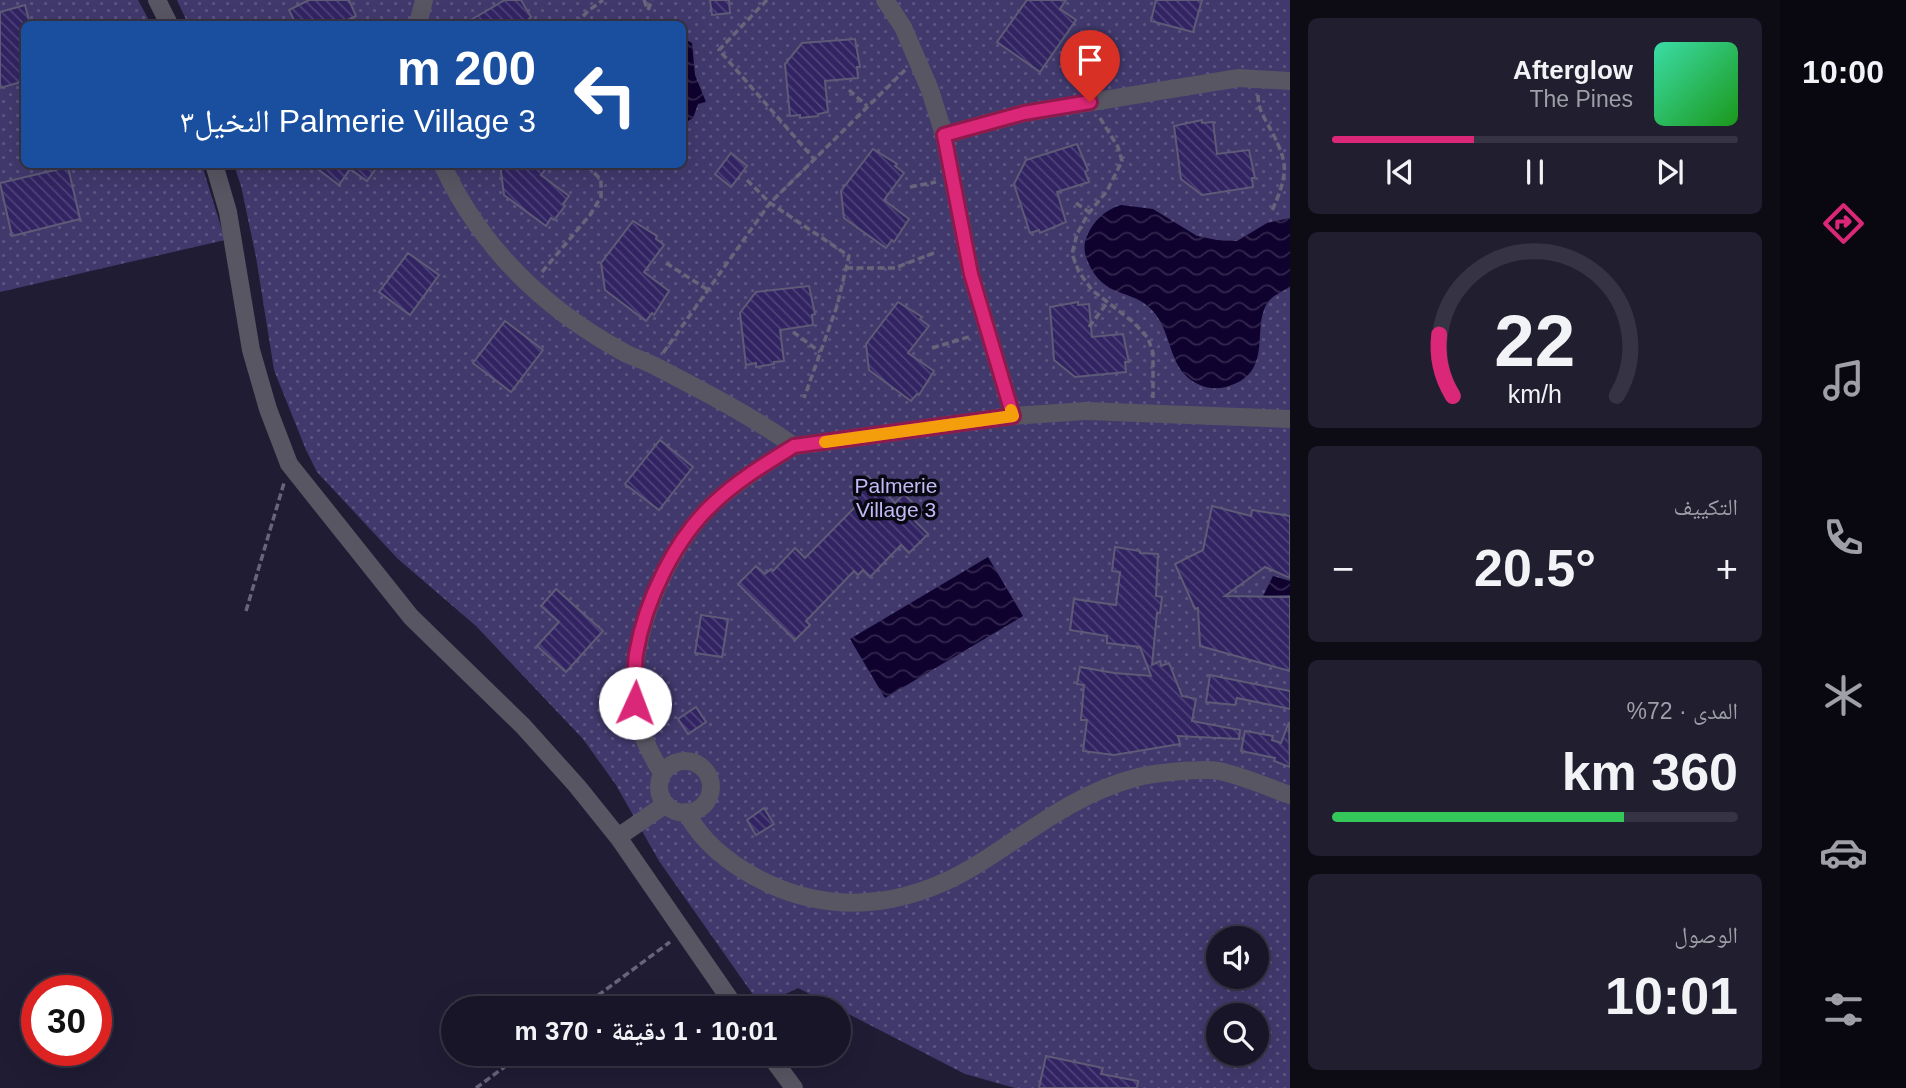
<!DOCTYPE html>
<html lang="ar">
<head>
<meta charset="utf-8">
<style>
	body { margin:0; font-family:Helvetica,"Noto Naskh Arabic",sans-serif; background:#201e2f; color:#f1f3f6; direction:rtl; height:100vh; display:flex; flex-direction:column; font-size:26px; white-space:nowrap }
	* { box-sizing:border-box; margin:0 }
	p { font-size:23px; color:#9e9fa7 }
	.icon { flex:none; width:38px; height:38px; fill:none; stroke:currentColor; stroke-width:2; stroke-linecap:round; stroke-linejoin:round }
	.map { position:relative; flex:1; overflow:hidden; direction:ltr }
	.details { display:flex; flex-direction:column; gap:18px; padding:18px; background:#0d0c15; width:490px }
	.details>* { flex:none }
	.banner { position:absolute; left:21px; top:21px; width:665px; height:147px; border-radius:10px; box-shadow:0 7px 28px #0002,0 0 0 2px #363444; direction:rtl; background:#1a4fa0; color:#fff; overflow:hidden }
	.fabs { position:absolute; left:1206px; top:926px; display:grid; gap:14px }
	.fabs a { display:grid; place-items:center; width:63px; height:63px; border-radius:50%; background:#171527; box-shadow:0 7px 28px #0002,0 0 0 2px #363444; font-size:35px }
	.speed { position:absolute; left:21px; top:975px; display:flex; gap:14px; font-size:35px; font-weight:700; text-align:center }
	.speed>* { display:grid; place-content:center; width:91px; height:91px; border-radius:50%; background:#171527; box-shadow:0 7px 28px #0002,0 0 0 2px #363444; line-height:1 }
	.speed .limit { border:10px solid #d22; background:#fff; color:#111 }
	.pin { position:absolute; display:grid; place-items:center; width:60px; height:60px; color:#fff; margin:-72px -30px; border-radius:50% 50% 50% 0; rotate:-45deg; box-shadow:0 0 7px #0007 }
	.pin .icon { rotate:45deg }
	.me { position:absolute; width:77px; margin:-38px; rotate:2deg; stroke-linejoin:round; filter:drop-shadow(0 0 5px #0008) }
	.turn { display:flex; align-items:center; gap:24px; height:147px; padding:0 35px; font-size:32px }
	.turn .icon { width:91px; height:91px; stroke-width:2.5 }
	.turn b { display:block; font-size:49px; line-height:60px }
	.big { font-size:52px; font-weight:700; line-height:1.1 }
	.details .card { flex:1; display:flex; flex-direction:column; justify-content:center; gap:10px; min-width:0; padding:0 24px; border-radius:10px; background:#201e2f }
	.details .dial { align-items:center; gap:0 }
	.dial svg { height:182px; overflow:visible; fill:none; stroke:#363444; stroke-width:7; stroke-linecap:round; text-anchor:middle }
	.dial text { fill:#f1f3f6; stroke:none }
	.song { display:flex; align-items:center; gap:21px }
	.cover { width:84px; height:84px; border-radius:10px; background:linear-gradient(135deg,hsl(160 70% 55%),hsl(120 70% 35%)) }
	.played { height:7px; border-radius:4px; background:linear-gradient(90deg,#db2777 35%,#363444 35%) }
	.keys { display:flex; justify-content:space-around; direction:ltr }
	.heat { display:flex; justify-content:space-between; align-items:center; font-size:38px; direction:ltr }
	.charge { height:10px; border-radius:5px; background:linear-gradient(90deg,#34c759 72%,#363444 0) }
	.trip { position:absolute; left:441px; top:996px; width:410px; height:70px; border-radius:35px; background:#171527; box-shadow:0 7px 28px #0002,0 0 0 2px #363444; font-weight:700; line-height:70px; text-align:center; direction:rtl }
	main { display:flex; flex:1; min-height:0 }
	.tabs { display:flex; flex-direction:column; width:126px; justify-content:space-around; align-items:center; background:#090810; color:#9e9fa7 }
	.tabs .icon { width:49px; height:49px }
	.tabs .current { color:#db2777 }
	.tabs b { font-size:32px; color:#f1f3f6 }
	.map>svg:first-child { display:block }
	.garden { fill:url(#garden-dots); fill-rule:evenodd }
	.water { fill:url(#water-waves) }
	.building { fill:url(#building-back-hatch); stroke:#5e5b77; stroke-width:2 }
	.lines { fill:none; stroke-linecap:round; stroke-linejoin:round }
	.path { stroke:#67657a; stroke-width:3.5; stroke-dasharray:7 3.5; stroke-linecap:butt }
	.minor { stroke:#575662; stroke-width:18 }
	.route-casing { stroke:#8e194d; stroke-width:18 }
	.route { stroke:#db2777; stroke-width:12 }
	.slow { stroke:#f59e0b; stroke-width:12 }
	.labels { text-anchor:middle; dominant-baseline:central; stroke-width:7; stroke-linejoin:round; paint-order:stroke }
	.park-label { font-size:21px; fill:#c1bbf5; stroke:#090812 }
</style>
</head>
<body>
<main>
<nav class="tabs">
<b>10:00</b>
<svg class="icon current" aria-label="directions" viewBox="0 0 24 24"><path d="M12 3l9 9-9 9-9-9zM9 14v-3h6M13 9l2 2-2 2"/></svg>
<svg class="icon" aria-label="music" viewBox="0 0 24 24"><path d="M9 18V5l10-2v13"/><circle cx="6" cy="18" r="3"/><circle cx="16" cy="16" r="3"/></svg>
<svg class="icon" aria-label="phone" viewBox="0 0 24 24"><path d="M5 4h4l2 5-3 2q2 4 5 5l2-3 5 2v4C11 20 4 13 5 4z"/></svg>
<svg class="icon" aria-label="climate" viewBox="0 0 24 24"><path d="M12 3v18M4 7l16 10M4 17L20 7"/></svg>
<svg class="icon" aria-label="car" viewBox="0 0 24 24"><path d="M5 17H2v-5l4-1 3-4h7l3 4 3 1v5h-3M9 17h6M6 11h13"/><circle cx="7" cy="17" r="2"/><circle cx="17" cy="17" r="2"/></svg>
<svg class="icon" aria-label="filters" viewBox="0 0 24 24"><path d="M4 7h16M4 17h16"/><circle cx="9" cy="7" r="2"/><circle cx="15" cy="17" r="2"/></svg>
</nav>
<section class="details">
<div class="card">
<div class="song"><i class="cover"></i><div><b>Afterglow</b><p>The Pines</p></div></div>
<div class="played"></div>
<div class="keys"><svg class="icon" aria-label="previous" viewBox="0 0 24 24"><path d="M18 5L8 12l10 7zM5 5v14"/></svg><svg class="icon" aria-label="pause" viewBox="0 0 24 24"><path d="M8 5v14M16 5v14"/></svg><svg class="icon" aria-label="next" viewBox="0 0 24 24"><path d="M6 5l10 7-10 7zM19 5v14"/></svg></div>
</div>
<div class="card dial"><svg viewBox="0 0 100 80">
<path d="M14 69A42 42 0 1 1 86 69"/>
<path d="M14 69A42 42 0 0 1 8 42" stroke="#db2777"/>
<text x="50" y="56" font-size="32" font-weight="700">22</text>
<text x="50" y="72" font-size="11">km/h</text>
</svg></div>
<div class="card"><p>التكييف</p>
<div class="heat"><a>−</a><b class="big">20.5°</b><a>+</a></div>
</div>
<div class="card"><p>المدى · 72%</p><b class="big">360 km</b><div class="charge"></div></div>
<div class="card"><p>الوصول</p><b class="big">10:01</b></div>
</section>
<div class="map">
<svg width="1290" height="1088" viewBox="0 0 1290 1088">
	<defs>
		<pattern id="garden-dots" width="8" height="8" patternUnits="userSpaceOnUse" patternTransform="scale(1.75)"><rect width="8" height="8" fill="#41396c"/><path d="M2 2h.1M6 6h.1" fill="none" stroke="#5c5581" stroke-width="1.8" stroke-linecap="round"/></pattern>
		<pattern id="water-waves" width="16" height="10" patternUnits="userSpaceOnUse" patternTransform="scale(1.75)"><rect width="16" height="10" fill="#0f022f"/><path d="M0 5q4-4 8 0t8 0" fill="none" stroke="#31264d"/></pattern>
		<pattern id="building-back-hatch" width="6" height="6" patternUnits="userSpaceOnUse" patternTransform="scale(1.75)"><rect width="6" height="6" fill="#322463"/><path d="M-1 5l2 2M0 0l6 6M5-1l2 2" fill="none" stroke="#4f4379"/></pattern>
	</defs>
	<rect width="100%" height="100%" fill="#1f1c34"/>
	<g class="garden">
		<path d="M0,0h138l13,24h-127v140l178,1 23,75 -225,52z"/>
		<path d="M177,0h1113v1088h-275l-50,-14 -167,-86 -37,18 -102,-145 -43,-76 -33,-46 -107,-113 -78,-67 -81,-87 -11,-22 -32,-80 -18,-113 -15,-71 -7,-21 448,-1v-140h-494zM1218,938h38v38h-38zM1218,1015h38v39h-38z"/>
	</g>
	<g class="water">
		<path d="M683,38l9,5 3,32 11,27 -8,2 -5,14 -10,6z"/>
		<path d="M1121,205l32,4 44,27 20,4 20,1 30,-18 23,-5v69c-8,5 -17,8 -22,15 -18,26 8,71 -42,85 -9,2 -17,2 -26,-2 -33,-14 -26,-50 -47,-74 -22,-24 -49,-11 -65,-49 -4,-9 -5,-17 -1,-26 7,-16 18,-26 34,-31z"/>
		<path d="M988,557l35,59 -138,82 -35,-59z"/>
		<path d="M1273,576l17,5v14l-27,1z"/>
	</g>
	<g class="building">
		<path d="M309,0h40l7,16 -17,8h-43l-7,-14z"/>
		<path d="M505,0h16l10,17 -2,2 3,5h-68z"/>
		<path d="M710,0h19l1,13 -18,2z"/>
		<path d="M1027,0h39l-6,9 16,11 -36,52 -43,-30z"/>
		<path d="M1156,0h46l-9,32 -42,-11z"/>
		<path d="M25,5l5,19h-6v57l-24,7v-76z"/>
		<path d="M855,39l5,28h-3l1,11 -33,3 3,31 -10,2v2l-18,2v-3l-10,1 -5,-52 17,-21z"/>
		<path d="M1202,120v3l11,-1 4,32 32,-4 6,28h-3l1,9 -51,8 -21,-16 -7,-53z"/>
		<path d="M1077,144l11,26 -3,2 4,10 -32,10 9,30 -26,11 -1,-3 -9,3 -16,-49 12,-24z"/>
		<path d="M873,149l24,15 -2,2 9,7 -20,27 25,19 -15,23 -2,-2 -6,8 -42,-30 -3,-27z"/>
		<path d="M731,153l16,13 -16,21 -16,-13z"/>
		<path d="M311,164h68l-12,17 -17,-12 -11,16z"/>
		<path d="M500,164h49l-8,11 28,21 -6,8 2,2 -11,14 -3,-2 -5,8 -42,-31z"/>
		<path d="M68,167l12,52 -68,17 -12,-53z"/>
		<path d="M633,221l24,15 -1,3 8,6 -20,27 25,19 -15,24 -2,-2 -6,8 -41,-31 -4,-27z"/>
		<path d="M408,253l31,22 -29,40 -31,-23z"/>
		<path d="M809,286l6,28 -3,1 1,10 -33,5 4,31 -10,1v2l-18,3v-4l-10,2 -6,-52 16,-21z"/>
		<path d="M898,302l24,15 -2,2 9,7 -21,27 26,18 -15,24 -2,-1 -6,7 -42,-31 -3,-26z"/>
		<path d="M1078,302v3l11,-1 3,33 31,-3 6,28h-4l1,10 -51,5 -21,-17 -4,-53z"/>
		<path d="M505,321l38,29 -32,42 -38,-29z"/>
		<path d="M660,440l33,27 -34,43 -34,-26z"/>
		<path d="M868,476l27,27 9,-9 15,15 -8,8 17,17 -19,19 -8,-8 -31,32 -7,-7 -5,5 -4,-4 -48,50 4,4 -15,15 -57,-56 18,-18 9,8 6,-5 2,2 22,-23 10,10 55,-56 -8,-9z"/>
		<path d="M1212,506l39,10 1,-6 38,6v62l-25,-11 -40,29 65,1v74l-90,-25 -2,-38 -3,1 -20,-45 28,-14z"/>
		<path d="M1115,547l25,4v2l18,1 -2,42 6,1 -2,16h-3l-5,52 8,-4 1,5 8,-3 13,33 14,3 -4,22 48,9 -1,9 -61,-3 2,8 -66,11 -31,-4 4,-31h-6l3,-35 -7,-1 3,-17 34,6 37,3 -11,-29 -33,-4v-7l-37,-6 4,-31 42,6 4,-33 -8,-1z"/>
		<path d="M556,589l47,42 -37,41 -29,-26 22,-24 -18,-16z"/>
		<path d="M701,615l27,4 -6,38 -27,-4z"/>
		<path d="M1210,675l80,16v18l-53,-11 -2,7 -29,-3z"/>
		<path d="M696,707l10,15 -18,12 -10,-15z"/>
		<path d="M1289,722l1,45 -16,-6 1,-3 -34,-7 4,-20 28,5 -1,4 9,3z"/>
		<path d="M764,808l10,16 -18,11 -9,-15z"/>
		<path d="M1046,1056l57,12 -2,6 37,7 -1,7h-98z"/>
	</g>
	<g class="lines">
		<g class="path">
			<path d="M644,0l3,8"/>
			<path d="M767,0l-48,50 95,109"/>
			<path d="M648,10l4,-10"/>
			<path d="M576,24l12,-13 15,-11"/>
			<path d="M849,90l18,16"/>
			<path d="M1258,95c0,11 3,17 8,26 23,42 24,49 5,92"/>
			<path d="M1100,118l18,29 4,14 -15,30 -19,23 -11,20 -5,20 7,18 13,18 41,32 15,16 5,15v45"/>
			<path d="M747,180l23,23 79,53 -12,50 -33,92"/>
			<path d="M910,187l26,-5"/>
			<path d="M1076,203l13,9"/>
			<path d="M666,263l42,27"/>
			<path d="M846,268h49l39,-15"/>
			<path d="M542,272l48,-57 11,-18v-17l-15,-16"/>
			<path d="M1089,327l18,-24"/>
			<path d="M793,332l27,20"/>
			<path d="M932,348l40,-12"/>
			<path d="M663,353l107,-150 135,-133"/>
			<path d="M246,611l38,-128"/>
			<path d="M581,1008l89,-66"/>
			<path d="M476,1088l46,-34"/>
		</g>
		<g class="minor">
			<path d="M157,0l12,24"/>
			<path d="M885,0l18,27 27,63 14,45 27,139 42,142"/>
			<path d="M418,24l6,-24"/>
			<path d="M944,135l80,-22 215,-35 51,3"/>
			<path d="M214,164l14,48 23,138 17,59 21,55 122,153 112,109 54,60 41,51 118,171"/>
			<path d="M442,164c39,85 102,145 183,189 10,5 20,8 30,13 48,25 95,49 139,80"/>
			<circle cx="685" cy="787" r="26"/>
			<path d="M662,773c-13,-21 -24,-43 -27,-69 -9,-63 33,-161 81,-203 24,-21 51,-38 78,-55l219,-30 73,-5 204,8"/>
			<path d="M686,812c18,34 49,56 83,72 75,34 150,19 217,-25 48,-31 92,-66 149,-81 15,-5 69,-10 84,-7 24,5 48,16 71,24"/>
			<path d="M618,837l48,-33"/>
			<path d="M769,1054l25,34"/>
		</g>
	</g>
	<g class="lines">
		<g class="route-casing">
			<path id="route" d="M635,703c0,-16 -1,-33 1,-49 9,-53 39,-116 79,-152 23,-22 52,-39 79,-56l219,-30 -42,-142 -27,-139 80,-22 66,-11"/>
		</g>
		<use href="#route" class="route"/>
		<path class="slow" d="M825,442l188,-26 -2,-6"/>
	</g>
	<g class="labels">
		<g class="park-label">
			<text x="896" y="485">Palmerie<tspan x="896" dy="24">Village 3</tspan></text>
		</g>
	</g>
</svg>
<div class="fabs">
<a><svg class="icon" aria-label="sound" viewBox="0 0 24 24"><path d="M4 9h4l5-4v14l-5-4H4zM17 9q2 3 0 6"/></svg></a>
<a><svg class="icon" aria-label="search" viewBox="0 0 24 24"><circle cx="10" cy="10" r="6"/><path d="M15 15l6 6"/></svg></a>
</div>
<div class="speed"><div class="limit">30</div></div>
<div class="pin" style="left:1090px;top:102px;background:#d93025"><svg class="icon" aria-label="arrive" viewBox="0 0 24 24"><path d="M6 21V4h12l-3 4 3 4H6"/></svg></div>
<svg class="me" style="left:635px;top:703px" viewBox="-20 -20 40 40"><circle r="19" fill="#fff"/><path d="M0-13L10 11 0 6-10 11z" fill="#db2777"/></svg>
<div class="trip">10:01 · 1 دقيقة · 370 m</div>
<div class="banner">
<div class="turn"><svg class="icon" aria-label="left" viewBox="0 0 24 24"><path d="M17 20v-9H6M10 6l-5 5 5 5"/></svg><div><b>200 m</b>Palmerie Village 3 النخيل٣</div></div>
</div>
</div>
</main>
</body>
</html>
